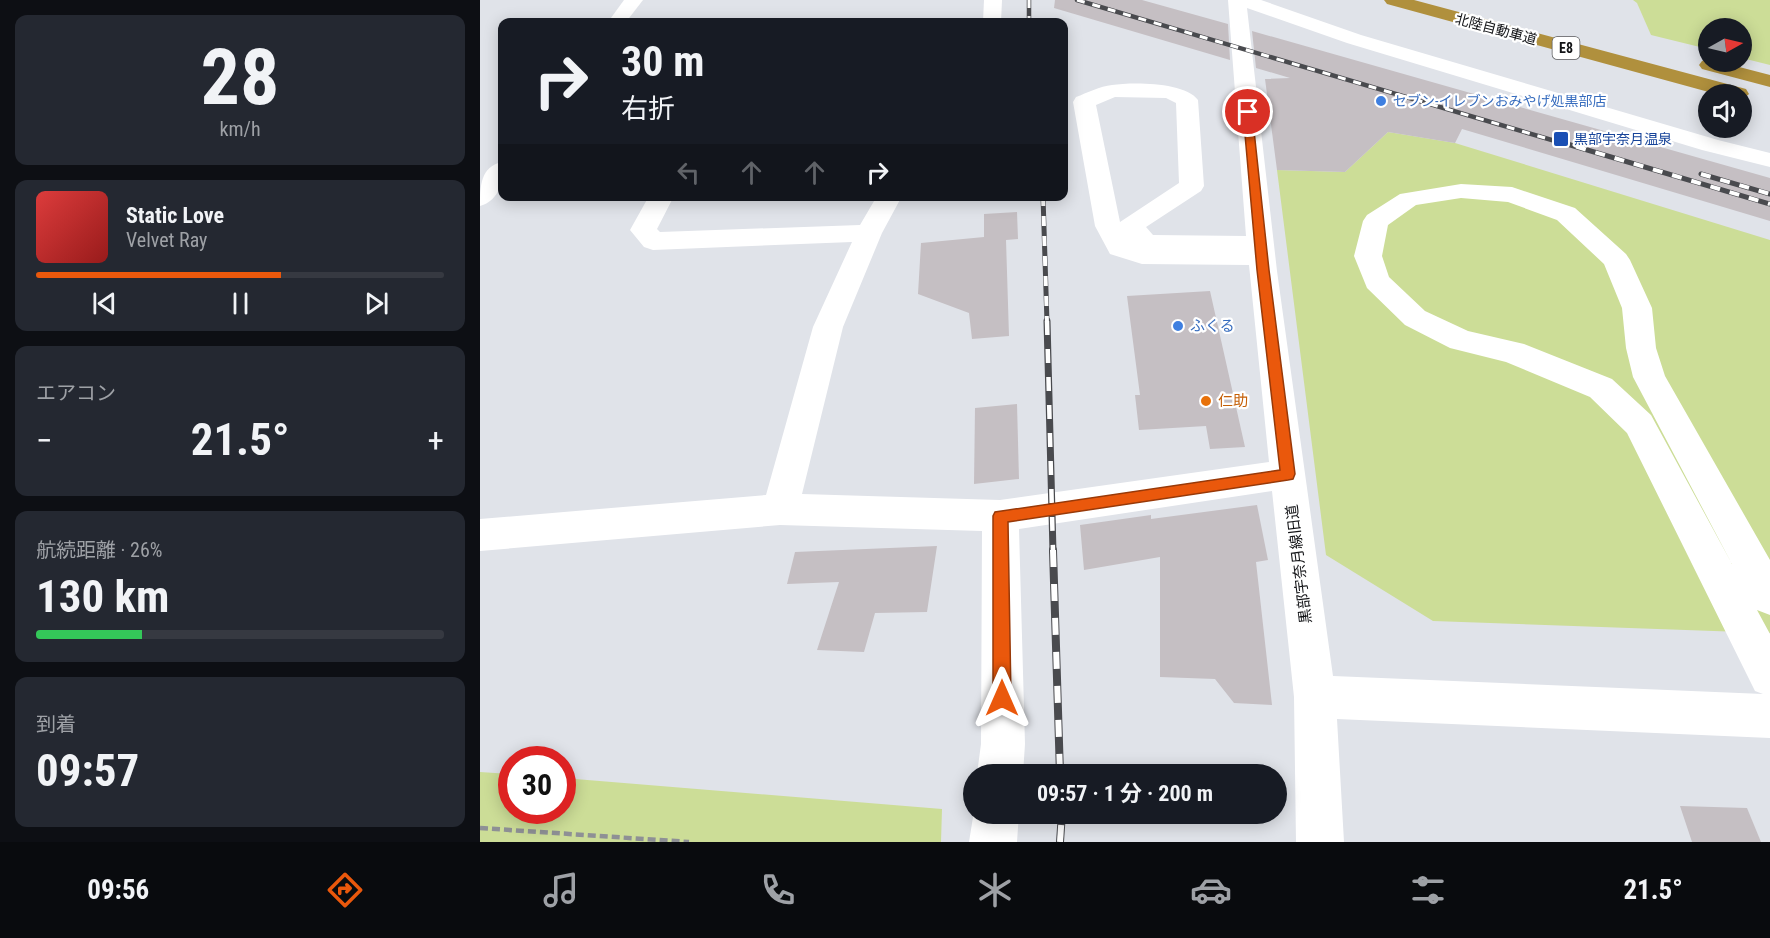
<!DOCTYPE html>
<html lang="ja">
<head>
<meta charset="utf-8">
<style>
	body { margin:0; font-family:"Roboto Condensed","Noto Sans JP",sans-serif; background:#242831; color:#f1f3f6; height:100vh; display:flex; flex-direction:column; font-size:22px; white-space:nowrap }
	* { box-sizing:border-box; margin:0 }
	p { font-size:20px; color:#9ea1a6 }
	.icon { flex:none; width:33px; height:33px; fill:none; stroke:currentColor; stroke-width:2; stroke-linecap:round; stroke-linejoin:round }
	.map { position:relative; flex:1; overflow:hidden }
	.panel { display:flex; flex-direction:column; gap:15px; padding:15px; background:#0d0f14; width:480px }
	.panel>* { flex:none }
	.hud { position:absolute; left:18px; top:18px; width:570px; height:183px; border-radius:12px; box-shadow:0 3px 15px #0003; background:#171b24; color:#f1f3f6; overflow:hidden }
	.needle { width:39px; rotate:82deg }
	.controls { position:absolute; left:1218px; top:18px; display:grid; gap:12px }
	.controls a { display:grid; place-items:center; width:54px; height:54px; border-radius:50%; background:#171b24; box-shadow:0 3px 15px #0003; font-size:30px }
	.speed { position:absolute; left:18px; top:746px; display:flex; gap:12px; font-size:30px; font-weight:700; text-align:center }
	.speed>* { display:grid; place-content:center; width:78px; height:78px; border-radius:50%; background:#171b24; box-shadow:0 3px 15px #0003; line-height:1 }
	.speed .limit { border:9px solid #d22; background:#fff; color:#111 }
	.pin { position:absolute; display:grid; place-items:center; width:51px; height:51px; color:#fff; margin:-26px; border:3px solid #fff; border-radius:50%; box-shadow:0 2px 6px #0007 }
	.me { position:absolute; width:66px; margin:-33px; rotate:0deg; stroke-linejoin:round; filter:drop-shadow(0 0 4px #0008) }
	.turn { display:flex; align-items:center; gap:21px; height:126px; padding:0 24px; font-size:27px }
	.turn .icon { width:78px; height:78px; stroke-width:2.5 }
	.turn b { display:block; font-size:42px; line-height:51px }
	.lanes { display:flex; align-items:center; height:57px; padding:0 24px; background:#0003; justify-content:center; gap:30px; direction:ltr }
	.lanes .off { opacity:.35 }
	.big { font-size:45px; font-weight:700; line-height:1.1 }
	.panel .tile { flex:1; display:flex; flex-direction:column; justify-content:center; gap:9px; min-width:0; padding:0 21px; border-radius:12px; background:#242831 }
	.panel .dial { align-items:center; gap:0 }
	.dial b { font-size:78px; line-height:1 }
	.song { display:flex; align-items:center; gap:18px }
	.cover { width:72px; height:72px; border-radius:9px; background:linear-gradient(135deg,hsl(0 70% 55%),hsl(0 70% 35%)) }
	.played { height:6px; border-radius:3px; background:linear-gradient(90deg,#ea580c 60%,#363941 60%) }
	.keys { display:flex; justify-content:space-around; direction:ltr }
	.heat { display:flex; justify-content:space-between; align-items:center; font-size:33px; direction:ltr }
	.charge { height:9px; border-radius:4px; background:linear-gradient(90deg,#34c759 26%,#363941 0) }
	.trip { position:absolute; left:483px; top:764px; width:324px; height:60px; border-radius:30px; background:#171b24; box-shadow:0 3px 15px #0003; font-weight:700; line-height:60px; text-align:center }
	.tab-bar { display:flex; height:96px; justify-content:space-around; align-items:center; background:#090b0e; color:#9ea1a6 }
	.tab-bar .icon { width:42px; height:42px }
	.tab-bar .active { color:#ea580c }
	.tab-bar b { font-size:27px; color:#f1f3f6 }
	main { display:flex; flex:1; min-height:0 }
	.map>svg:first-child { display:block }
	.green { fill:#ccdd97 }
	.building { fill:#c5bfc3 }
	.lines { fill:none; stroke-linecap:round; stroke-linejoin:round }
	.path { stroke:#8e9095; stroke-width:4.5; stroke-dasharray:8 4; stroke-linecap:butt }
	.minor { fill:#fff; fill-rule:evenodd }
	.highway { fill:#b0903d; fill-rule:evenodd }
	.rail-far3-casing { stroke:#494a4e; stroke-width:4.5 }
	.rail-far2-casing { stroke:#494a4e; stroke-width:5 }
	.rail-far1-casing { stroke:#494a4e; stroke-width:7 }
	.rail-casing { stroke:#494a4e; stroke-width:8 }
	.rail-far3 { stroke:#fff; stroke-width:3; stroke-dasharray:8; stroke-linecap:butt }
	.rail-far2 { stroke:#fff; stroke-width:4; stroke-dasharray:10; stroke-linecap:butt }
	.rail-far1 { stroke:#fff; stroke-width:4.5; stroke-dasharray:14; stroke-linecap:butt }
	.rail { stroke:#fff; stroke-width:6; stroke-dasharray:17; stroke-linecap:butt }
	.route { fill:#ea580c; stroke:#983908; stroke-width:1.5 }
	.shop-dot { fill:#3f7fe0; stroke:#fff; stroke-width:2 }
	.transit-dot { fill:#1a4fb4; stroke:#fff; stroke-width:2 }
	.food-dot { fill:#e8710a; stroke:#fff; stroke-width:2 }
	.labels { text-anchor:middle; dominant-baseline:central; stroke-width:4.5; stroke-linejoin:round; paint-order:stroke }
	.far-street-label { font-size:14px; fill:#121316; stroke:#fff }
	.shield { fill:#fff; stroke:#595a5c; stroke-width:1.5 }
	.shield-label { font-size:14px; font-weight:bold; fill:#121316 }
	.far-shop-label { font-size:14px; fill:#366cbe; stroke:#fff; text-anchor:start }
	.far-transit-label { font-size:14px; fill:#164399; stroke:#fff; text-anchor:start }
	.shop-label { font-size:15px; fill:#366cbe; stroke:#fff; text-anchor:start }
	.food-label { font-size:15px; fill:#c56008; stroke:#fff; text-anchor:start }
	.street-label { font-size:15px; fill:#121316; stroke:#fff }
</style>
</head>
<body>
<main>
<section class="panel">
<div class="tile dial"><b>28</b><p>km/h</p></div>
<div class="tile">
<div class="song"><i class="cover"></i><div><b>Static Love</b><p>Velvet Ray</p></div></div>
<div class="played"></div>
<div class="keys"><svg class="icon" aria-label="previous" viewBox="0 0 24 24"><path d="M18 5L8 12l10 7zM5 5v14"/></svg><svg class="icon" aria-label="pause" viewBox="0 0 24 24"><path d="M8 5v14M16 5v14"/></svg><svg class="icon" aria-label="next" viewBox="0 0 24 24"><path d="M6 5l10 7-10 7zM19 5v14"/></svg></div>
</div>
<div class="tile"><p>エアコン</p>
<div class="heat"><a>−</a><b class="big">21.5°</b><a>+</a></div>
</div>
<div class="tile"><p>航続距離 · 26%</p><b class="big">130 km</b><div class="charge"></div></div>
<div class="tile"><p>到着</p><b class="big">09:57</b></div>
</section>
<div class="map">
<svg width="1290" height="842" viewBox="0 0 1290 842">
	<rect width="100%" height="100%" fill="#e0e3e9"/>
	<g class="green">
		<path d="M1153,0h137v65l-28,-7v-30h-34v21l-57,-14 -14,-32z"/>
		<path d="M908,132l67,11 315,97v393l-337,-12 -107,-66 -49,-385 68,2z"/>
		<path d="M0,772l31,2 1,36h50l1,-32 379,31 -1,33h-461z"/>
	</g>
	<g class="building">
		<path d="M575,0h87l86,24 2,36 -176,-52z"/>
		<path d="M772,31l518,147v43l-308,-92 -7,14 -67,-11 -43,40 -68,-2 -12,-91 25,-1 -34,-10z"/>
		<path d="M537,212l1,27 -12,1 3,96 -37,3 -3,-26 -51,-19 3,-51 63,-6v-23z"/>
		<path d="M730,291l35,156 -35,2 -4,-23 -67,4 -4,-35h5l-13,-99z"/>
		<path d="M537,404l2,75 -45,5 1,-76z"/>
		<path d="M777,505l11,55 -12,2 16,143 -38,-2 -19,-24 -55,-2v-120l-76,13 -4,-45 71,-10v4z"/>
		<path d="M457,546l-10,66 -52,1 -11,39 -47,-2 22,-68 -52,2 8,-32z"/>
		<path d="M1200,806l67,2 14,34h-69z"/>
	</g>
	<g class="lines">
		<path class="path" d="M0,828l209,14"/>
		<g class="minor">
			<path d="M144,0h19l-17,22h-18z"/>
			<path d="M504,0h18l-1,22h-18z"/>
			<path d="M748,0h33l100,35 357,105 52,13v14l-68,-17 -355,-107 -100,-35 30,263 56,405 430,18 -8,-3 -128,-258 -37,-36 -84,-35 -56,-14 -45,-23 -38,-37 -13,-32 9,-35 4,-6 33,-21 61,-10 51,3 63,21 51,46 4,6 22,48 4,40 9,28 105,184v55l-13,-5 13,24v104l-433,-19 7,123h-48l-2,-145 -22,-206 -253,38 6,215 -2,30h-46l4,-30 1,-213 -202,-6 -300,26v-32l286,-24 47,-168 39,-85 -199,8 -9,-3 -14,-17 19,-34h25l-17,33 3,3 200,-7 17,-29h25l-20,37 -39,94 -41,167 198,6 269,-38 -20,-197 -107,-1 -32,-10 -15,-28 -22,-124 3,-5c11,-4 24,-11 36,-12 21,-3 73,-3 86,15l6,86 -3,5 -55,36 7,8 93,1zM635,97l51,1 10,5 3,80 -59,39 -24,-117zM981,198l47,4 49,18 47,44 18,44 4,40 7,29 99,187 -81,-149 -39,-36 -88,-35 -56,-13 -43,-20 -36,-34 -7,-21 6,-31 28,-20z"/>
			<path d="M22,162c2,18 -2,38 -22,44 0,-19 0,-39 22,-44z"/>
			<path d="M494,811v2h45l-2,29h-48z"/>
		</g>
		<g class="highway">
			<path d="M904,0h30l332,89 3,5 -7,6v-6h-26l-329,-90z"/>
			<path d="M1228,59v3h12l50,13v12l-68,-18 -3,-4 3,-4z"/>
		</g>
		<g class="rail-far3-casing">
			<g id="rail-far3">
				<path d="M549,0v22"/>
				<path d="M597,0l485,143"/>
			</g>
		</g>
		<g class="rail-far2-casing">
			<g id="rail-far2">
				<path d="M1077,141l213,63"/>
				<path d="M1221,174l69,20"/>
				<path d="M563,196l4,127"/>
			</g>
		</g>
		<g class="rail-far1-casing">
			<path id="rail-far1" d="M567,321l6,231"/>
		</g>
		<g class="rail-casing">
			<g id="rail">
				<path d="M573,550l7,224"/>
				<path d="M580,842l2,-29"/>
			</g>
		</g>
		<use href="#rail-far3" class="rail-far3"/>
		<use href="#rail-far2" class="rail-far2"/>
		<use href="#rail-far1" class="rail-far1"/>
		<use href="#rail" class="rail"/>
	</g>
	<path class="route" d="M768,109l4,3 17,158 26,204 -2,5 -5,1 -280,42 3,176 -3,6 -6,3 -6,-3 -3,-6v-182l2,-4 285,-42 -23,-200 -14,-158z"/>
	<g class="shop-dot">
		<circle cx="901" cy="101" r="6"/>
		<circle cx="698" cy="326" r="6"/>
	</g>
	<rect class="transit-dot" x="1073" y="131" width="16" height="16" rx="3"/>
	<circle class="food-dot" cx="726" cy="401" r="6"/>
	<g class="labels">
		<g class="far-street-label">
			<text transform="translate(1016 29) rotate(15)">北陸自動車道</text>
		</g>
		<rect class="shield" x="1072.5" y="37" width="27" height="22" rx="4.5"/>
		<g class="shield-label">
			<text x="1086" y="48">E8</text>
		</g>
		<g class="far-shop-label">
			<text x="913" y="101">セブン-イレブンおみやげ処黒部店</text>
		</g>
		<g class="far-transit-label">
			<text x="1094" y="139">黒部宇奈月温泉</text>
		</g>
		<g class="shop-label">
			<text x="710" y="326">ふくる</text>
		</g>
		<g class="food-label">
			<text x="738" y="401">仁助</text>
		</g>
		<g class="street-label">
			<text transform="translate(819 564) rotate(-97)">黒部宇奈月線旧道</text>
		</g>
	</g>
</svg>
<div class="controls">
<a><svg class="needle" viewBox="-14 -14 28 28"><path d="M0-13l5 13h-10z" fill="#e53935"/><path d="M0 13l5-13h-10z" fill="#9ea1a6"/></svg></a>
<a><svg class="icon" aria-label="sound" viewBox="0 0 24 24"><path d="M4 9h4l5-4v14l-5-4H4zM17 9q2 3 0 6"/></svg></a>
</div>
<div class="speed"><div class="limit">30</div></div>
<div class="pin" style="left:768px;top:112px;background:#d93025"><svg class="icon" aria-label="arrive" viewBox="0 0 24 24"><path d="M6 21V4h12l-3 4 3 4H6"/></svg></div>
<svg class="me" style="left:522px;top:698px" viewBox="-20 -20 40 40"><path d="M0-17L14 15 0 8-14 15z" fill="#ea580c" stroke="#fff" stroke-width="4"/></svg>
<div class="trip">09:57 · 1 分 · 200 m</div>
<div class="hud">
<div class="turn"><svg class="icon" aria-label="right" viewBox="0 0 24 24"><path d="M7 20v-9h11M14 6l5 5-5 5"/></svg><div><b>30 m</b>右折</div></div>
<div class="lanes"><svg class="icon off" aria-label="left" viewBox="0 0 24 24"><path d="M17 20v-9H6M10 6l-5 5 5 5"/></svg><svg class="icon off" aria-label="ahead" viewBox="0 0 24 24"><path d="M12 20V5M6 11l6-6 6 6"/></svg><svg class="icon off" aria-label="ahead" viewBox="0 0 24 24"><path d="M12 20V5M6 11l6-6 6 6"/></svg><svg class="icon" aria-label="right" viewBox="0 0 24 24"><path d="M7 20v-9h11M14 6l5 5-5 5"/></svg></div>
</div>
</div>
</main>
<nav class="tab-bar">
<b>09:56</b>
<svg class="icon active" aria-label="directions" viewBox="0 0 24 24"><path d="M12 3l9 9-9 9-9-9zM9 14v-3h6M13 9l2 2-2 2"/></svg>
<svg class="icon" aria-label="music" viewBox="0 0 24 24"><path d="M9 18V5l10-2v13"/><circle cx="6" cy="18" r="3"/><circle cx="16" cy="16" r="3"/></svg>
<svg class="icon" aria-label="phone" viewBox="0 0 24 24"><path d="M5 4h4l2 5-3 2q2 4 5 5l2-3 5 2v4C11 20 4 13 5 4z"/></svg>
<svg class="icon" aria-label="climate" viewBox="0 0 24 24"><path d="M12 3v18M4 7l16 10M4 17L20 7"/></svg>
<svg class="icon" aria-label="car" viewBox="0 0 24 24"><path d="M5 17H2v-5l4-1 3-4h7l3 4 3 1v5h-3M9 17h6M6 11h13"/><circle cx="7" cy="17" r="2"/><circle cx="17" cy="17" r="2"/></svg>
<svg class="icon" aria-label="filters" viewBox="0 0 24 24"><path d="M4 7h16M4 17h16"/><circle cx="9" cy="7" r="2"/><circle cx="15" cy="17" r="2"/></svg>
<b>21.5°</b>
</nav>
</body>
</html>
